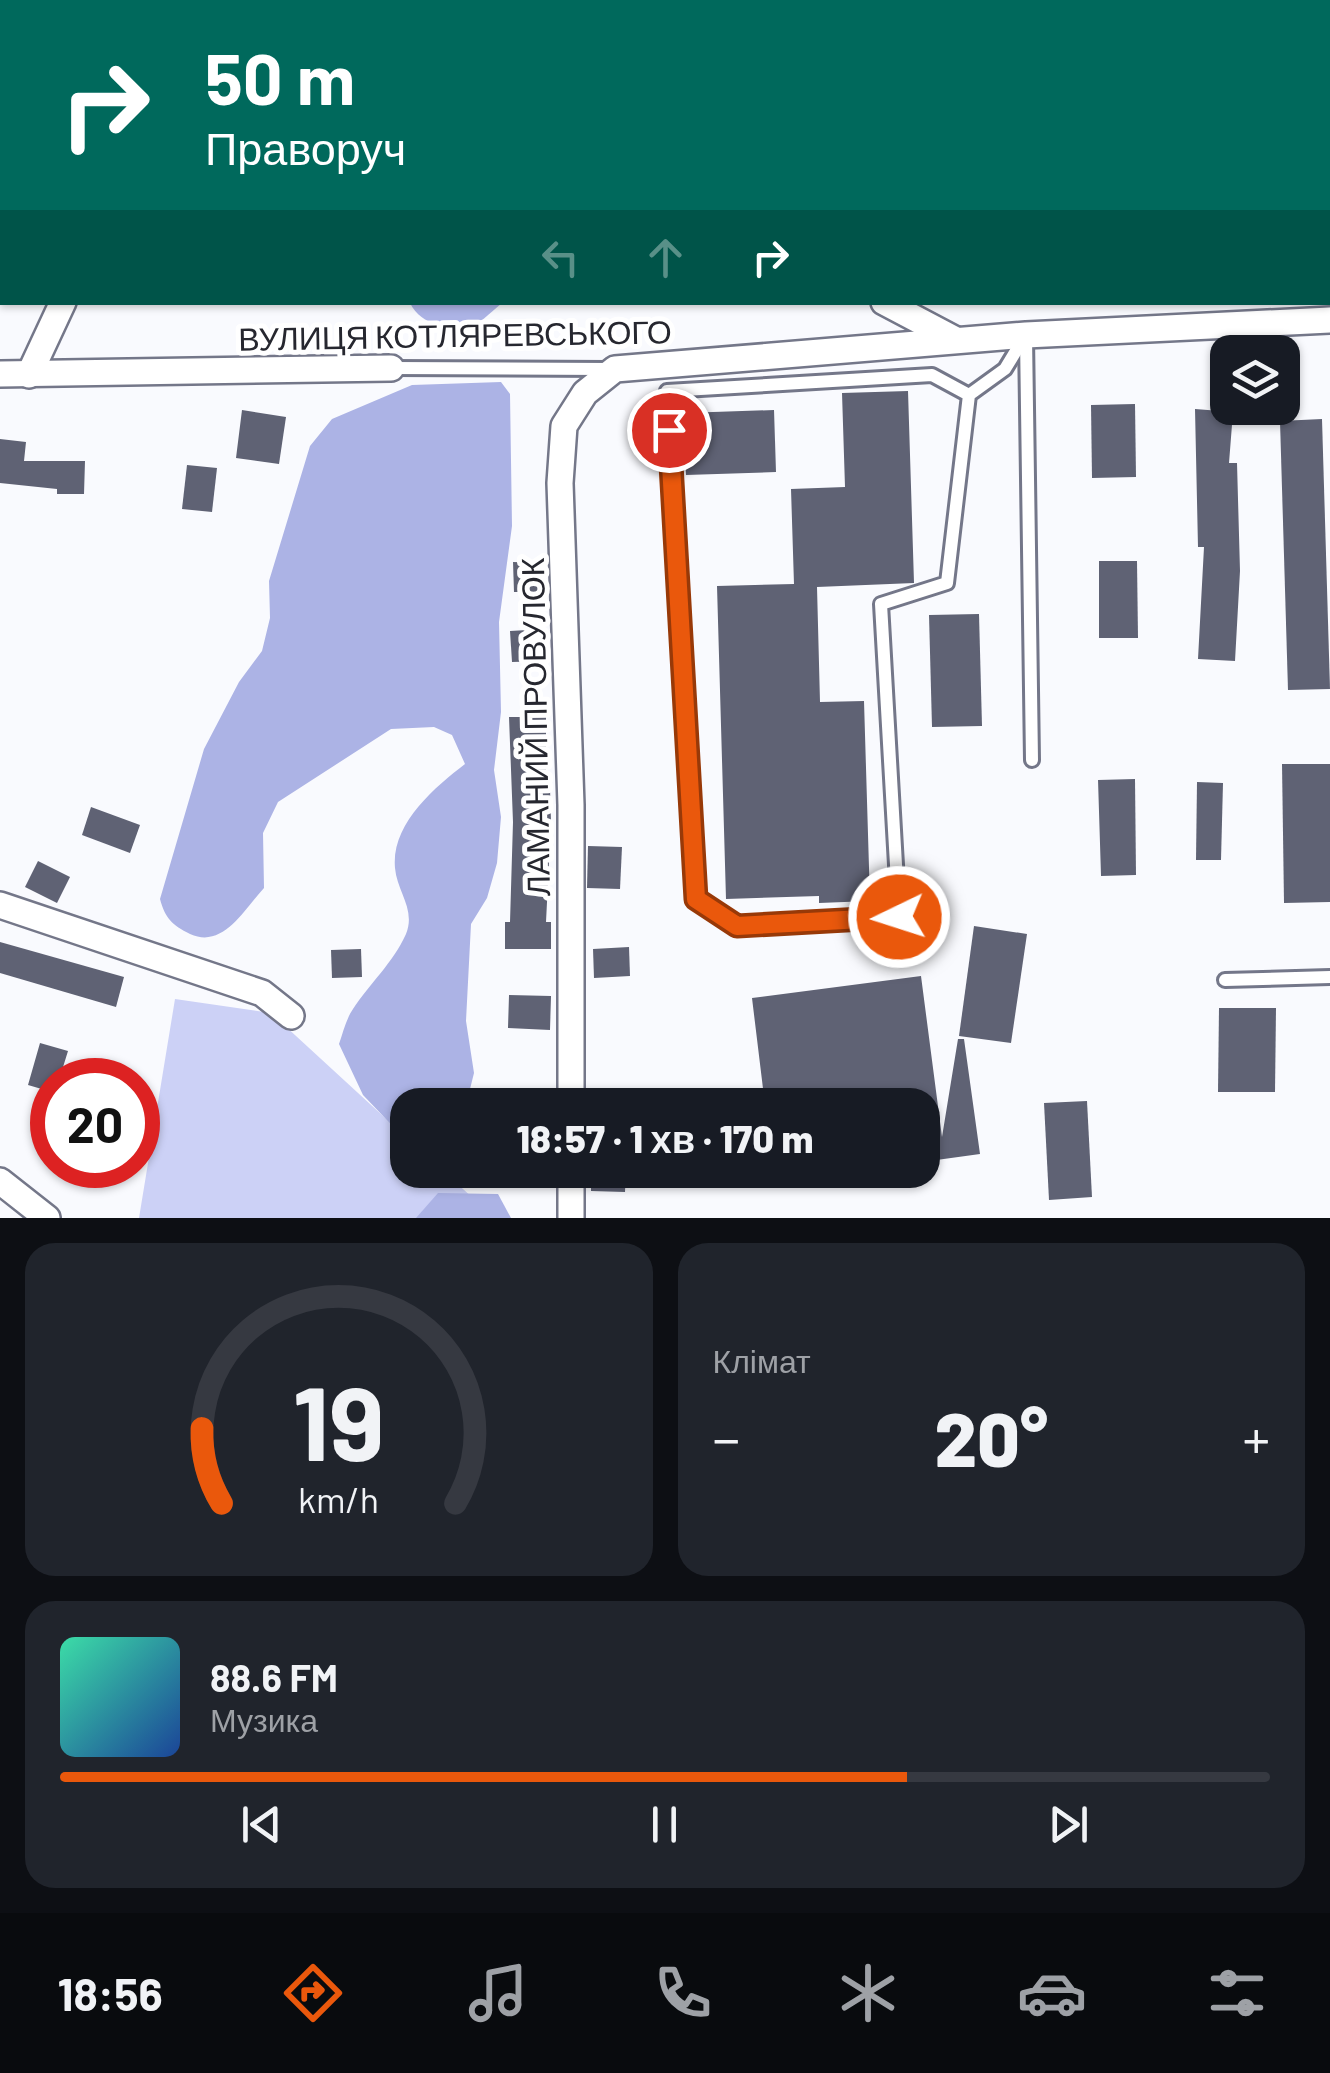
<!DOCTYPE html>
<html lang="uk">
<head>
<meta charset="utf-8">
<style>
	body { margin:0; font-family:Barlow,sans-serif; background:#20242c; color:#f1f3f6; height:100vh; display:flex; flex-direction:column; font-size:38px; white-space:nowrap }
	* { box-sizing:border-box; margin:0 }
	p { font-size:32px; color:#9ea1a6 }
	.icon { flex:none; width:55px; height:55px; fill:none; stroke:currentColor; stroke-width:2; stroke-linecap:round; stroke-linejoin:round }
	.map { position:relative; height:1218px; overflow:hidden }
	.details { display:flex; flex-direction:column; gap:25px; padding:25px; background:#0d0f14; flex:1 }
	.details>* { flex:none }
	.hud { position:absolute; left:0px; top:0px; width:1330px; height:305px; box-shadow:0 2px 8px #0004; background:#00695c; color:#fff; overflow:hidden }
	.fabs { position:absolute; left:1210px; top:335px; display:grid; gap:20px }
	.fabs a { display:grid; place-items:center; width:90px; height:90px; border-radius:20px; background:#171b24; box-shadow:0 2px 8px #0004; font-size:50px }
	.speed { position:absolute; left:30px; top:1058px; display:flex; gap:20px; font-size:50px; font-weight:700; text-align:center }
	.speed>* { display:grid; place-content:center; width:130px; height:130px; border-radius:50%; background:#171b24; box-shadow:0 2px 8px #0004; line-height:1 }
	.speed .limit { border:15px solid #d22; background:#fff; color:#111 }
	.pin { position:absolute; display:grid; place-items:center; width:85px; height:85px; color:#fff; margin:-42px; border:5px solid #fff; border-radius:50%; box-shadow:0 2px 10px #0007 }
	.me { position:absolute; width:110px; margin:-55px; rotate:266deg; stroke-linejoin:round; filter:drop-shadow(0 0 8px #0008) }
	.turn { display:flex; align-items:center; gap:35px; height:210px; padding:0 40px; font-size:45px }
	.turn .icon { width:130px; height:130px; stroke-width:2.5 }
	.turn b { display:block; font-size:70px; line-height:85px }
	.lanes { display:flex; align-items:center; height:95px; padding:0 40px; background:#0003; justify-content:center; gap:50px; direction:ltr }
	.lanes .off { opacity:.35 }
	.big { font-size:75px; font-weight:800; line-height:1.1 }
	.details .tile { flex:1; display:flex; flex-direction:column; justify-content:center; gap:15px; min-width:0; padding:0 35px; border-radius:30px; background:#20242c }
	.details .dial { align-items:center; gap:0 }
	.dial svg { height:260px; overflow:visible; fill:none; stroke:#363941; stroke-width:7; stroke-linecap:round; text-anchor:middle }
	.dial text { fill:#f1f3f6; stroke:none }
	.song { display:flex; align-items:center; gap:30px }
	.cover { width:120px; height:120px; border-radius:15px; background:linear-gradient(135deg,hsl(160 70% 55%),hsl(220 70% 35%)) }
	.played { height:10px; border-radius:5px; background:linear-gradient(90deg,#ea580c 70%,#363941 70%) }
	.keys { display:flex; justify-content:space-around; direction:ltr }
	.heat { display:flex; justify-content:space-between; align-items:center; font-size:55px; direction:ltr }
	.details .tiles { flex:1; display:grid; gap:25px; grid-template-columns:1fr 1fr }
	.tile:last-child { grid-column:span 2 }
	.trip { position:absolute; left:390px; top:1088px; width:550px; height:100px; border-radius:30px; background:#171b24; box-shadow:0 2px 8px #0004; font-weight:800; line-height:100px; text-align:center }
	.tab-bar { display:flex; height:160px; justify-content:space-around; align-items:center; background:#090b0e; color:#9ea1a6 }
	.tab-bar .icon { width:70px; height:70px }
	.tab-bar .current { color:#ea580c }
	.tab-bar b { font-size:45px; color:#f1f3f6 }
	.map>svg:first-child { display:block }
	.green { fill:#ccd1f6 }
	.forest { fill:#acb3e5 }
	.building { fill:#5f6274 }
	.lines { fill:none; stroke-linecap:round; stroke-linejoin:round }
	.lane-casing { stroke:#747789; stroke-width:18 }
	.street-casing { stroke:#747789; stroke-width:30 }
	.lane { stroke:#fff; stroke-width:12 }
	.street { stroke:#fff; stroke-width:25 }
	.route-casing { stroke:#983908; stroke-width:25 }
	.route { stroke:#ea580c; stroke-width:18 }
	.labels { text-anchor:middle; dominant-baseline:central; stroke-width:10; stroke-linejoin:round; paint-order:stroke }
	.street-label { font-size:32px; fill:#26272f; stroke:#fff }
</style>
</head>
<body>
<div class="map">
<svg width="1330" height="1218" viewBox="0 0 1330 1218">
	<rect width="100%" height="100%" fill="#f9fafe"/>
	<path class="green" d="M175,999l96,14 136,125 1,32h34l53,48h-356z"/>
	<g class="forest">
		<path d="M410,303h92l-29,25c-24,0 -51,-1 -63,-25z"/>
		<path d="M501,382l9,12 2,132 -13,96 2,90 -7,58 7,47 -4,46 -10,35 -16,26 -5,97 8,52 -8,32h-58l-1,36 -44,-46 -24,-51c4,-11 7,-25 14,-35 17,-26 40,-46 53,-75 10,-25 -9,-42 -11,-66 -4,-44 39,-80 70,-104l-13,-29 -18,-8 -43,2 -113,73 -15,31 1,55c-21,23 -41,61 -74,46 -18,-9 -25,-16 -30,-35l44,-150 35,-67 23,-31 8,-33 -1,-37 41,-135 22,-27 80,-34z"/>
		<path d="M438,1193l60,1 13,24h-95z"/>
	</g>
	<g class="building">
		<path d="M908,391l6,192 -97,4 3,115 44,-1 6,200 -51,2v-7l-93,3 -9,-313 77,-2 -3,-95 54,-2 -3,-94z"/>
		<path d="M1135,404l1,73 -44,1 -1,-73z"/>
		<path d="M1195,409l38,3 -4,51h8l3,108 -5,90 -37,-2 6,-112h-6z"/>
		<path d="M242,410l44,7 -7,47 -43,-6z"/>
		<path d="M774,410l2,62 -90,3 -2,-62z"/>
		<path d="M1322,419l8,270 -42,1 -8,-269z"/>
		<path d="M0,439l26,3 -2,19h61l-1,33h-27v-5l-57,-6z"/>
		<path d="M187,465l30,3 -5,44 -30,-3z"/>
		<path d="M1099,561h38l1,77h-39z"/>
		<path d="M513,562l32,1v29h-31z"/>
		<path d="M979,614l3,112 -50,1 -3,-112z"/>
		<path d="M545,629l1,32 -34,1 -2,-31z"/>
		<path d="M509,717h37v71h4l1,34 -5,100h5v27h-46v-27h5l3,-100z"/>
		<path d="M1282,764h48v138l-46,1z"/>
		<path d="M1135,779l1,96 -35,1 -3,-96z"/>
		<path d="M1197,782l26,1 -2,77h-25z"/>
		<path d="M91,807l49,18 -10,28 -48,-18z"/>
		<path d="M588,846l34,1 -2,42 -33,-1z"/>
		<path d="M38,861l32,16 -13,26 -32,-16z"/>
		<path d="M974,926l53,8 -16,109 -52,-7z"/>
		<path d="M0,942l124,35 -8,30 -116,-34z"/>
		<path d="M629,947l1,29 -36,2 -1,-29z"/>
		<path d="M361,949l1,28 -30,1 -1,-28z"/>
		<path d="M921,976l21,161 16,-98h6l16,115 -58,8v-57h-157l-13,-107z"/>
		<path d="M509,995l42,1 -1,34 -42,-2z"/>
		<path d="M1219,1008h57l-1,84h-57z"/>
		<path d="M40,1043l28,8 -9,29h-7v12l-24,-7z"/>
		<path d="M1087,1101l5,96 -43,3 -5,-97z"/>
		<path d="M591,1170h35l-1,22 -34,-1z"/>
	</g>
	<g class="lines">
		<g class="lane-casing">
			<g id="lane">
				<path d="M1026,337l6,423"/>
				<path d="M391,368l217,1"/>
				<path d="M969,395l-37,-20 -265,16 29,508 41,27 162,-9 -18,-313 66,-21 22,-188 36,-26 20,-33"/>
				<path d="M1225,980l105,-3"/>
			</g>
		</g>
		<g class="street-casing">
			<g id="street">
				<path d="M804,0v2"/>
				<path d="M104,2v-2"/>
				<path d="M1229,2l1,-2"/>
				<path d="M884,302l72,38"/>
				<path d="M0,374l391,-6"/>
				<path d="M29,375l34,-73"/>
				<path d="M0,905l262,88 29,23"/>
				<path d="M571,1105v-300l-11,-322 4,-57 21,-33 30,-24 411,-34 304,-15"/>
				<path d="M571,1170v48"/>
				<path d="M0,1181l47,37"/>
			</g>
		</g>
		<use href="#lane" class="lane"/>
		<use href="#street" class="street"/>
	</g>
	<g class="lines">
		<g class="route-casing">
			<path id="route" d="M669,430l27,469 41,27 162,-9"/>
		</g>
		<use href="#route" class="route"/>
	</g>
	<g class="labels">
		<g class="street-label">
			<text transform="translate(455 334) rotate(-1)">ВУЛИЦЯ КОТЛЯРЕВСЬКОГО</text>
			<text transform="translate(534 727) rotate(-91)">ЛАМАНИЙ ПРОВУЛОК</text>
		</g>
	</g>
</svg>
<div class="fabs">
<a><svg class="icon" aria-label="layers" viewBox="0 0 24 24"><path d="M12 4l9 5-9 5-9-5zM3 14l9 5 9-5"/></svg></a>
</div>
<div class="speed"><div class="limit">20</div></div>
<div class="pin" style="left:669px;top:430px;background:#d93025"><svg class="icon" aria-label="arrive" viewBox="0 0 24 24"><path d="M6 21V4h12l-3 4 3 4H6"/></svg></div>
<svg class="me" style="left:899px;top:917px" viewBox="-20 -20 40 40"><circle r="17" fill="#ea580c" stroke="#fff" stroke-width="3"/><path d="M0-11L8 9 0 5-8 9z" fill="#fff"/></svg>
<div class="trip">18:57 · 1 хв · 170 m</div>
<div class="hud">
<div class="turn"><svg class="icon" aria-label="right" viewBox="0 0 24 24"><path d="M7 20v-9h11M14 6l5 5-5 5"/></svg><div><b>50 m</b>Праворуч</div></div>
<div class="lanes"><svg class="icon off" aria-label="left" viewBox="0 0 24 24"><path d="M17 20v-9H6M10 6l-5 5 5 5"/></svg><svg class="icon off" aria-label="ahead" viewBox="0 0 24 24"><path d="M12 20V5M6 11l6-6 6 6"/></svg><svg class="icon" aria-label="right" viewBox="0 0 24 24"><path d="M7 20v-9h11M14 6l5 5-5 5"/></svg></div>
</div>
</div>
<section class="details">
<div class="tiles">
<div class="tile dial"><svg viewBox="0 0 100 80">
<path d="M14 69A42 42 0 1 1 86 69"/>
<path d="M14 69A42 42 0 0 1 8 46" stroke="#ea580c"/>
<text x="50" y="56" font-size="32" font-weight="700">19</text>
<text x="50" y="72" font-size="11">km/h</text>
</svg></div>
<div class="tile"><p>Клімат</p>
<div class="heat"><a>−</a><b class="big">20°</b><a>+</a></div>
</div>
<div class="tile">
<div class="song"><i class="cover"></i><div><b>88.6 FM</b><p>Музика</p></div></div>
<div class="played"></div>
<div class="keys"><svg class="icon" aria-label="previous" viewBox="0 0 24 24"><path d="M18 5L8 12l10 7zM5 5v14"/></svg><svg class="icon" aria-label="pause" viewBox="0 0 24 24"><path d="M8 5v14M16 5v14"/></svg><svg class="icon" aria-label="next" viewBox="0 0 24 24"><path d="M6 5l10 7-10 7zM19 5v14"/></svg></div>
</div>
</div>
</section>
<nav class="tab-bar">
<b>18:56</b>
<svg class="icon current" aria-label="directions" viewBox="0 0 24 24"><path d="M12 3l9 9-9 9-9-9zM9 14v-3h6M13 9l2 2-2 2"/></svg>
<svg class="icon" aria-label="music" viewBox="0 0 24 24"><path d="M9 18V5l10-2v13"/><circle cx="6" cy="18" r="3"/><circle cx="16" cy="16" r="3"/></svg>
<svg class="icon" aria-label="phone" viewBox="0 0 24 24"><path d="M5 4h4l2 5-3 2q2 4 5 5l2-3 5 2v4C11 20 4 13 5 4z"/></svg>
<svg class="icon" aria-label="climate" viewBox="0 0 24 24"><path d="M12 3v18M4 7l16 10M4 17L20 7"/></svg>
<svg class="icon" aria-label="car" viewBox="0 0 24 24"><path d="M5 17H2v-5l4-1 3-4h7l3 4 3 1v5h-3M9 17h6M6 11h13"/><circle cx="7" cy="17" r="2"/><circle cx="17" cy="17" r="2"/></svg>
<svg class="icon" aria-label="filters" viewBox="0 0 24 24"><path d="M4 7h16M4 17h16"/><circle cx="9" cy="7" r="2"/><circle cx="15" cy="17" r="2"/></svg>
</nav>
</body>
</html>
